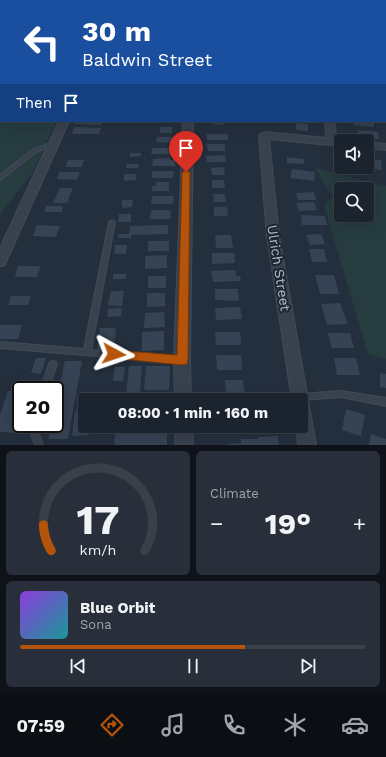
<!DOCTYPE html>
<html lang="en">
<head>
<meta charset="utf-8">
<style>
	body { margin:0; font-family:"Work Sans",sans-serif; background:#282f3a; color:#f1f3f6; height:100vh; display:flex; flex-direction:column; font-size:15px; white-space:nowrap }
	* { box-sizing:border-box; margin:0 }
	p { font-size:13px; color:#a0a4aa }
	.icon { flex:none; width:22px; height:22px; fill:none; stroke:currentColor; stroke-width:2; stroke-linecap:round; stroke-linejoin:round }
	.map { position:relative; height:445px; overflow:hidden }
	.drawer { display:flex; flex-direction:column; gap:6px; padding:6px; background:#0f1319; flex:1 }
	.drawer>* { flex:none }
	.guide { position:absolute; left:0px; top:0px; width:386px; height:122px; box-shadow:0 4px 16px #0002,0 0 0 1px #39404a; background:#1a4fa0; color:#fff; overflow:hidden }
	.tools { position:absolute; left:334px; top:134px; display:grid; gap:8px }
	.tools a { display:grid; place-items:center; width:40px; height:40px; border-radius:4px; background:#1b232e; box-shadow:0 4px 16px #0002,0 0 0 1px #39404a; font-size:20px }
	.speed { position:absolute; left:12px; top:381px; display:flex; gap:8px; font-size:20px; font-weight:700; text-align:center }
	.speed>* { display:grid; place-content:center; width:52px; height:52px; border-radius:50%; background:#1b232e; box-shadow:0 4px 16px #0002,0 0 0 1px #39404a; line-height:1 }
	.speed .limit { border:2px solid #111; border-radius:6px; background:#fff; color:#111 }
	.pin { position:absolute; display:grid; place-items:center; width:34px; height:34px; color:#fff; margin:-41px -17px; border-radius:50% 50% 50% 0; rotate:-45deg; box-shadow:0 0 4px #0007 }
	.pin .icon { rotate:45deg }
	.me { position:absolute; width:44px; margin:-22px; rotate:95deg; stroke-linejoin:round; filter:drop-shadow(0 0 3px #0008) }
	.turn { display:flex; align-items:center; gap:14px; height:84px; padding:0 16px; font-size:18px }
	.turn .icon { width:52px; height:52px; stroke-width:2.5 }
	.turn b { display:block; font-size:28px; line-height:34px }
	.then { display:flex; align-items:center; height:38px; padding:0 16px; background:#0003; gap:8px; font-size:15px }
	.big { font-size:30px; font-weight:700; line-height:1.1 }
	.drawer .card { flex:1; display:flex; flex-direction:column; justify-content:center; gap:6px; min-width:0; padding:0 14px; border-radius:6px; background:#282f3a }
	.drawer .dial { align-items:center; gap:0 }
	.dial svg { height:104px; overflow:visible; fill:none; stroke:#39404a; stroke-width:7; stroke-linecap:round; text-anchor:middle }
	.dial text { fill:#f1f3f6; stroke:none }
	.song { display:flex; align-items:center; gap:12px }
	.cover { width:48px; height:48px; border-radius:6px; background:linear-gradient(135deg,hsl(270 70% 55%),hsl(180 70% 35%)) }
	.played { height:4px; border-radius:2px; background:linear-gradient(90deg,#b45309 65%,#39404a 65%) }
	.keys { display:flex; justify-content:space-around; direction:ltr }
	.heat { display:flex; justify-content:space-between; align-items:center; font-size:22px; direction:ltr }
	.drawer .tiles { flex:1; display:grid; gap:6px; grid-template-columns:1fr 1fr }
	.card:last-child { grid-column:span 2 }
	.trip { position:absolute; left:78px; top:393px; width:230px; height:40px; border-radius:4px; background:#1b232e; box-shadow:0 4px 16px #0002,0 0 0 1px #39404a; font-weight:700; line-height:40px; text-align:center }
	.menu { display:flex; height:64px; justify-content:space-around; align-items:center; background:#0b0e12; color:#a0a4aa }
	.menu .icon { width:28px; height:28px }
	.menu .active { color:#b45309 }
	.menu b { font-size:18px; color:#f1f3f6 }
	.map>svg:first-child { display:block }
	.green { fill:#263c3f; fill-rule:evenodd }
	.building { fill:#364354 }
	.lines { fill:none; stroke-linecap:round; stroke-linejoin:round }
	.service-casing { stroke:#414a57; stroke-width:2 }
	.minor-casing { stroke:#414a57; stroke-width:2 }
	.service { fill:#38414e; fill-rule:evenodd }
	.minor { fill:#38414e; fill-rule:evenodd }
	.route { fill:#b45309; stroke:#753606 }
	.labels { text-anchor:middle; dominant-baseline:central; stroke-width:4; stroke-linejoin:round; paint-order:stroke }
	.street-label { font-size:14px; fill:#b4bcc9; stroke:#1d2633 }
</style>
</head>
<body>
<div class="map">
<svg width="386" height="445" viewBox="0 0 386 445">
	<rect width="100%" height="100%" fill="#242f3e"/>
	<g class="green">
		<path d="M0,101l1,20h55l-23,51 -33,43z"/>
		<path d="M315,168l71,18v173l-18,-5 -44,-149 9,-8zM341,189h26v26h-26z"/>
	</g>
	<g class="building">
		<path d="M76,121h26l-1,4 -27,-1z"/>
		<path d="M214,121h11l-1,4 -10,-1z"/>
		<path d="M354,121l20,1v5l-20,-2z"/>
		<path d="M296,123l12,1v7l-12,-1z"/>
		<path d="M74,127l27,1 -2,6h-27z"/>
		<rect x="160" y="127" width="12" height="6"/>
		<path d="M358,130l20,2 1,7 -21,-2z"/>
		<rect x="207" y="134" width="21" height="6"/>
		<path d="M157,137h18v6l-19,-1z"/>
		<path d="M207,144h18v7h-17z"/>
		<path d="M152,148h23v6h-24z"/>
		<path d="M130,153h11v3l-11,1z"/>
		<path d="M225,155l1,7h-19l-1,-6z"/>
		<path d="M287,157l17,2v5l-17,-1z"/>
		<path d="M170,158v2h5v6h-23l1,-7z"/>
		<path d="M367,158l14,2 1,10 -15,-2z"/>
		<path d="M68,160h16l-2,7h-16z"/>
		<path d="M127,164h12l-1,4h-12z"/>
		<path d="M224,167l1,8h-13l-1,-7z"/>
		<path d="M292,169l23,3 -1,9 -24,-3z"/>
		<path d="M152,171h22l-1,7h-21z"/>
		<path d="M59,172h21l-3,8 -20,-1z"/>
		<path d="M124,174h12v6l-12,1z"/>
		<path d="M212,180h12l1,8h-13z"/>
		<path d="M156,182h13v9h-17v-5h4z"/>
		<path d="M60,188h13l-6,15h-14z"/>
		<path d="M314,192l2,8h-18l-2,-7z"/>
		<path d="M213,194h12l1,8h-12z"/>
		<path d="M152,196h22l-1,8h-22z"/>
		<path d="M122,200h11l-1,7 -10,1z"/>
		<path d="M314,202l3,8 -18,1 -3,-8z"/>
		<path d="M46,206h17l-1,6h-18z"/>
		<path d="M214,207h13l1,9h-14z"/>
		<path d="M151,210h20l-1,9h-20z"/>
		<path d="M119,214h12v8h-13z"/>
		<path d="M301,215l24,1 2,9h-25z"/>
		<path d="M37,225l23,1 -4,11 -23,-1z"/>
		<path d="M168,225v9l-37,1v3h-13v-4h11l1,-8z"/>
		<path d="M321,234l4,10 -15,1 -4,-10z"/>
		<path d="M215,235h16l2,13h-17z"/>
		<rect x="148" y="241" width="21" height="10"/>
		<path d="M115,245h12l-1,9h-12z"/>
		<path d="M309,249h15l3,13h-15z"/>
		<path d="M212,253h22l1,10 -23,1z"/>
		<path d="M167,255v13l-22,1v-13z"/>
		<path d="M18,266h23l-4,11h-22z"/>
		<path d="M235,270l1,6h4l1,5 -28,1 -2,-11z"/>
		<rect x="113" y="274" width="13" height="5"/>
		<path d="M315,275h19l5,19h-19z"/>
		<rect x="148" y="276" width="18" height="12"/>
		<path d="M215,289h23l1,12 -24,-1z"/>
		<path d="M111,291h13l-2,15 -14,-1z"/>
		<path d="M147,293h18v13l-18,1z"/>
		<path d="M11,296h20l-3,9h-20z"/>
		<path d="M340,303l8,21 -21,1 -6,-21z"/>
		<path d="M240,307l2,12 -26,1 -1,-12z"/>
		<path d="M122,308l-1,8 -14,1 1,-8z"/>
		<path d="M164,312l1,15 -21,1 1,-15z"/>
		<path d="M0,325h22l-4,14h-18z"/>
		<path d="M100,328h16l-2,21 -17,1z"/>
		<path d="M164,331v19l-22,1v-19z"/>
		<path d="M215,332h25l1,13h-25z"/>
		<path d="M328,333h22l4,15h-22z"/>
		<path d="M216,355h25l1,15h-25z"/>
		<path d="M36,358h10l-5,16 -10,-1z"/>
		<path d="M334,358h22l4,17h-23z"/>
		<path d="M65,361h17l-14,78h-20l4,-15h3v-16z"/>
		<path d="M129,366h13l-2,29h-14z"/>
		<path d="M146,366h24l-1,24h-25z"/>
		<path d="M115,367h10l-2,14h-10z"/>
		<path d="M380,373l6,1v14l-6,-1z"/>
		<path d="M225,380h18l2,15 -19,1z"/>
		<path d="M18,384h10l-2,6h-5v33l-3,10 -18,-1v-17l8,-24h7z"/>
		<path d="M346,409l19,6 -4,21 -19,-6z"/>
		<path d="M75,411h10v15h5l-1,9 -17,1z"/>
		<path d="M95,426h18l-1,5 -18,1z"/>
		<path d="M116,426h33v4h18v15h-53z"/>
		<path d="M371,434l15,5v6h-17z"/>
		<path d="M278,436l1,9h-51l-1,-1 14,-1v-4h18l-1,-2z"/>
	</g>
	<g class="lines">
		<g class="service-casing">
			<g id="service">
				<path d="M53,142l2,1v2l-19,7 -34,27 -2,1v-5l32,-25z"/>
				<path d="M112,220l3,2 -24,128 90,7 3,1 1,2 -1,2 -3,1 -181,-15v-6l84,7 25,-127z"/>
				<path d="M53,361l3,1 1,2 -9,26h-8l9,-26 1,-2z"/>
				<path d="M341,391l45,7v8l-45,-9 -40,3 -4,-1 -1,-2 1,-2 3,-1z"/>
				<path d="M31,424h8l-1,8 5,13h-8l-5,-13z"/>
			</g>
		</g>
		<g class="minor-casing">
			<g id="minor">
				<rect x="223" y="0" width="6" height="1"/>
				<rect x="0" y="77" width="1" height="6"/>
				<path d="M59,121h10l-63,141 -1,3 -5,1v-18z"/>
				<path d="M183,121h10l-3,239 1,40h-16l-1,-40z"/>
				<path d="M325,121h10l1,18 9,2h-4v5l-72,-7 10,97 37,209h-18l-2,-19h5v-26h-9l-25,-164 -8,-101 5,-3 62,6z"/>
				<path d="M367,142l19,2v6l-19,-2z"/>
				<path d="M176,426h16l1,19h-18z"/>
			</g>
		</g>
		<use href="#service" class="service"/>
		<use href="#minor" class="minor"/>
	</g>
	<path class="route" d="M186,170l4,2 -2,188 -1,4 -5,1 -72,-7 -2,-4 2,-3 4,-1 63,5 5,-183z"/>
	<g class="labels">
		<g class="street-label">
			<text transform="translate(279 268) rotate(81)">Ulrich Street</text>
		</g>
	</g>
</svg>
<div class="tools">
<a><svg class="icon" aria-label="sound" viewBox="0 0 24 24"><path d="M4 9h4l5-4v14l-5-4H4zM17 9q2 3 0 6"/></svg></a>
<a><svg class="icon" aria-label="search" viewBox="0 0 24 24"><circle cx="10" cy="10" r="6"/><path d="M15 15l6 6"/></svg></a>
</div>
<div class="speed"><div class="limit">20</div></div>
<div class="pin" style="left:186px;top:172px;background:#d93025"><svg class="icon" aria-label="arrive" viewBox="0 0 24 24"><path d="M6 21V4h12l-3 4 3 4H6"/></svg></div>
<svg class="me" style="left:114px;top:354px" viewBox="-20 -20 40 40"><path d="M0-17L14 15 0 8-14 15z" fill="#b45309" stroke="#fff" stroke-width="4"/></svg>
<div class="trip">08:00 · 1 min · 160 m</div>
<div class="guide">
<div class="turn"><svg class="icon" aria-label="left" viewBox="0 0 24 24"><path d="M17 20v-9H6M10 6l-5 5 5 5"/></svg><div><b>30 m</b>Baldwin Street</div></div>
<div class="then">Then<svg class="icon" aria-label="arrive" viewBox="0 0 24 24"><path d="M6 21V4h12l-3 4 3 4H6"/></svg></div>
</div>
</div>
<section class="drawer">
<div class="tiles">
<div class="card dial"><svg viewBox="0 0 100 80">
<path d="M14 69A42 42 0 1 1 86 69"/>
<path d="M14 69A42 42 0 0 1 8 49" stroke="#b45309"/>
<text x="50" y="56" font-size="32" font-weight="700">17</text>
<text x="50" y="72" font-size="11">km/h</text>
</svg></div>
<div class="card"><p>Climate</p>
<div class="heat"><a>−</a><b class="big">19°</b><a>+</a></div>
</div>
<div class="card">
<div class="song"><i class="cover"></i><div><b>Blue Orbit</b><p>Sona</p></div></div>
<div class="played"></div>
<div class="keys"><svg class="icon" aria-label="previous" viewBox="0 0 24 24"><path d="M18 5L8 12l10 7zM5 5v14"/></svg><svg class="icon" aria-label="pause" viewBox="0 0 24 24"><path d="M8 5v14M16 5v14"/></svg><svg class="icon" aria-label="next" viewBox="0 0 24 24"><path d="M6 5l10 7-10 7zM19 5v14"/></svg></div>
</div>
</div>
</section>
<nav class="menu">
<b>07:59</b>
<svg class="icon active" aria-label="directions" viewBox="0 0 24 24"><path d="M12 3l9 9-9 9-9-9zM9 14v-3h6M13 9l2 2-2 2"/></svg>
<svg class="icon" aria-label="music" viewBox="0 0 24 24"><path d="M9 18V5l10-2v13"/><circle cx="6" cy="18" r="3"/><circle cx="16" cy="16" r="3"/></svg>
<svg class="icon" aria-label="phone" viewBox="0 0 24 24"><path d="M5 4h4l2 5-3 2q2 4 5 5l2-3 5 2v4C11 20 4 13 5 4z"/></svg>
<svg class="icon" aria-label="climate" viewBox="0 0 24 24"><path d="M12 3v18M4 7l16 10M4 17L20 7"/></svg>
<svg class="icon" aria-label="car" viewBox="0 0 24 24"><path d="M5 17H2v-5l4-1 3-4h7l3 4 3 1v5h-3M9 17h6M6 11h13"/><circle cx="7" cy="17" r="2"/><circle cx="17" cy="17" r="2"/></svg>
</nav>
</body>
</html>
